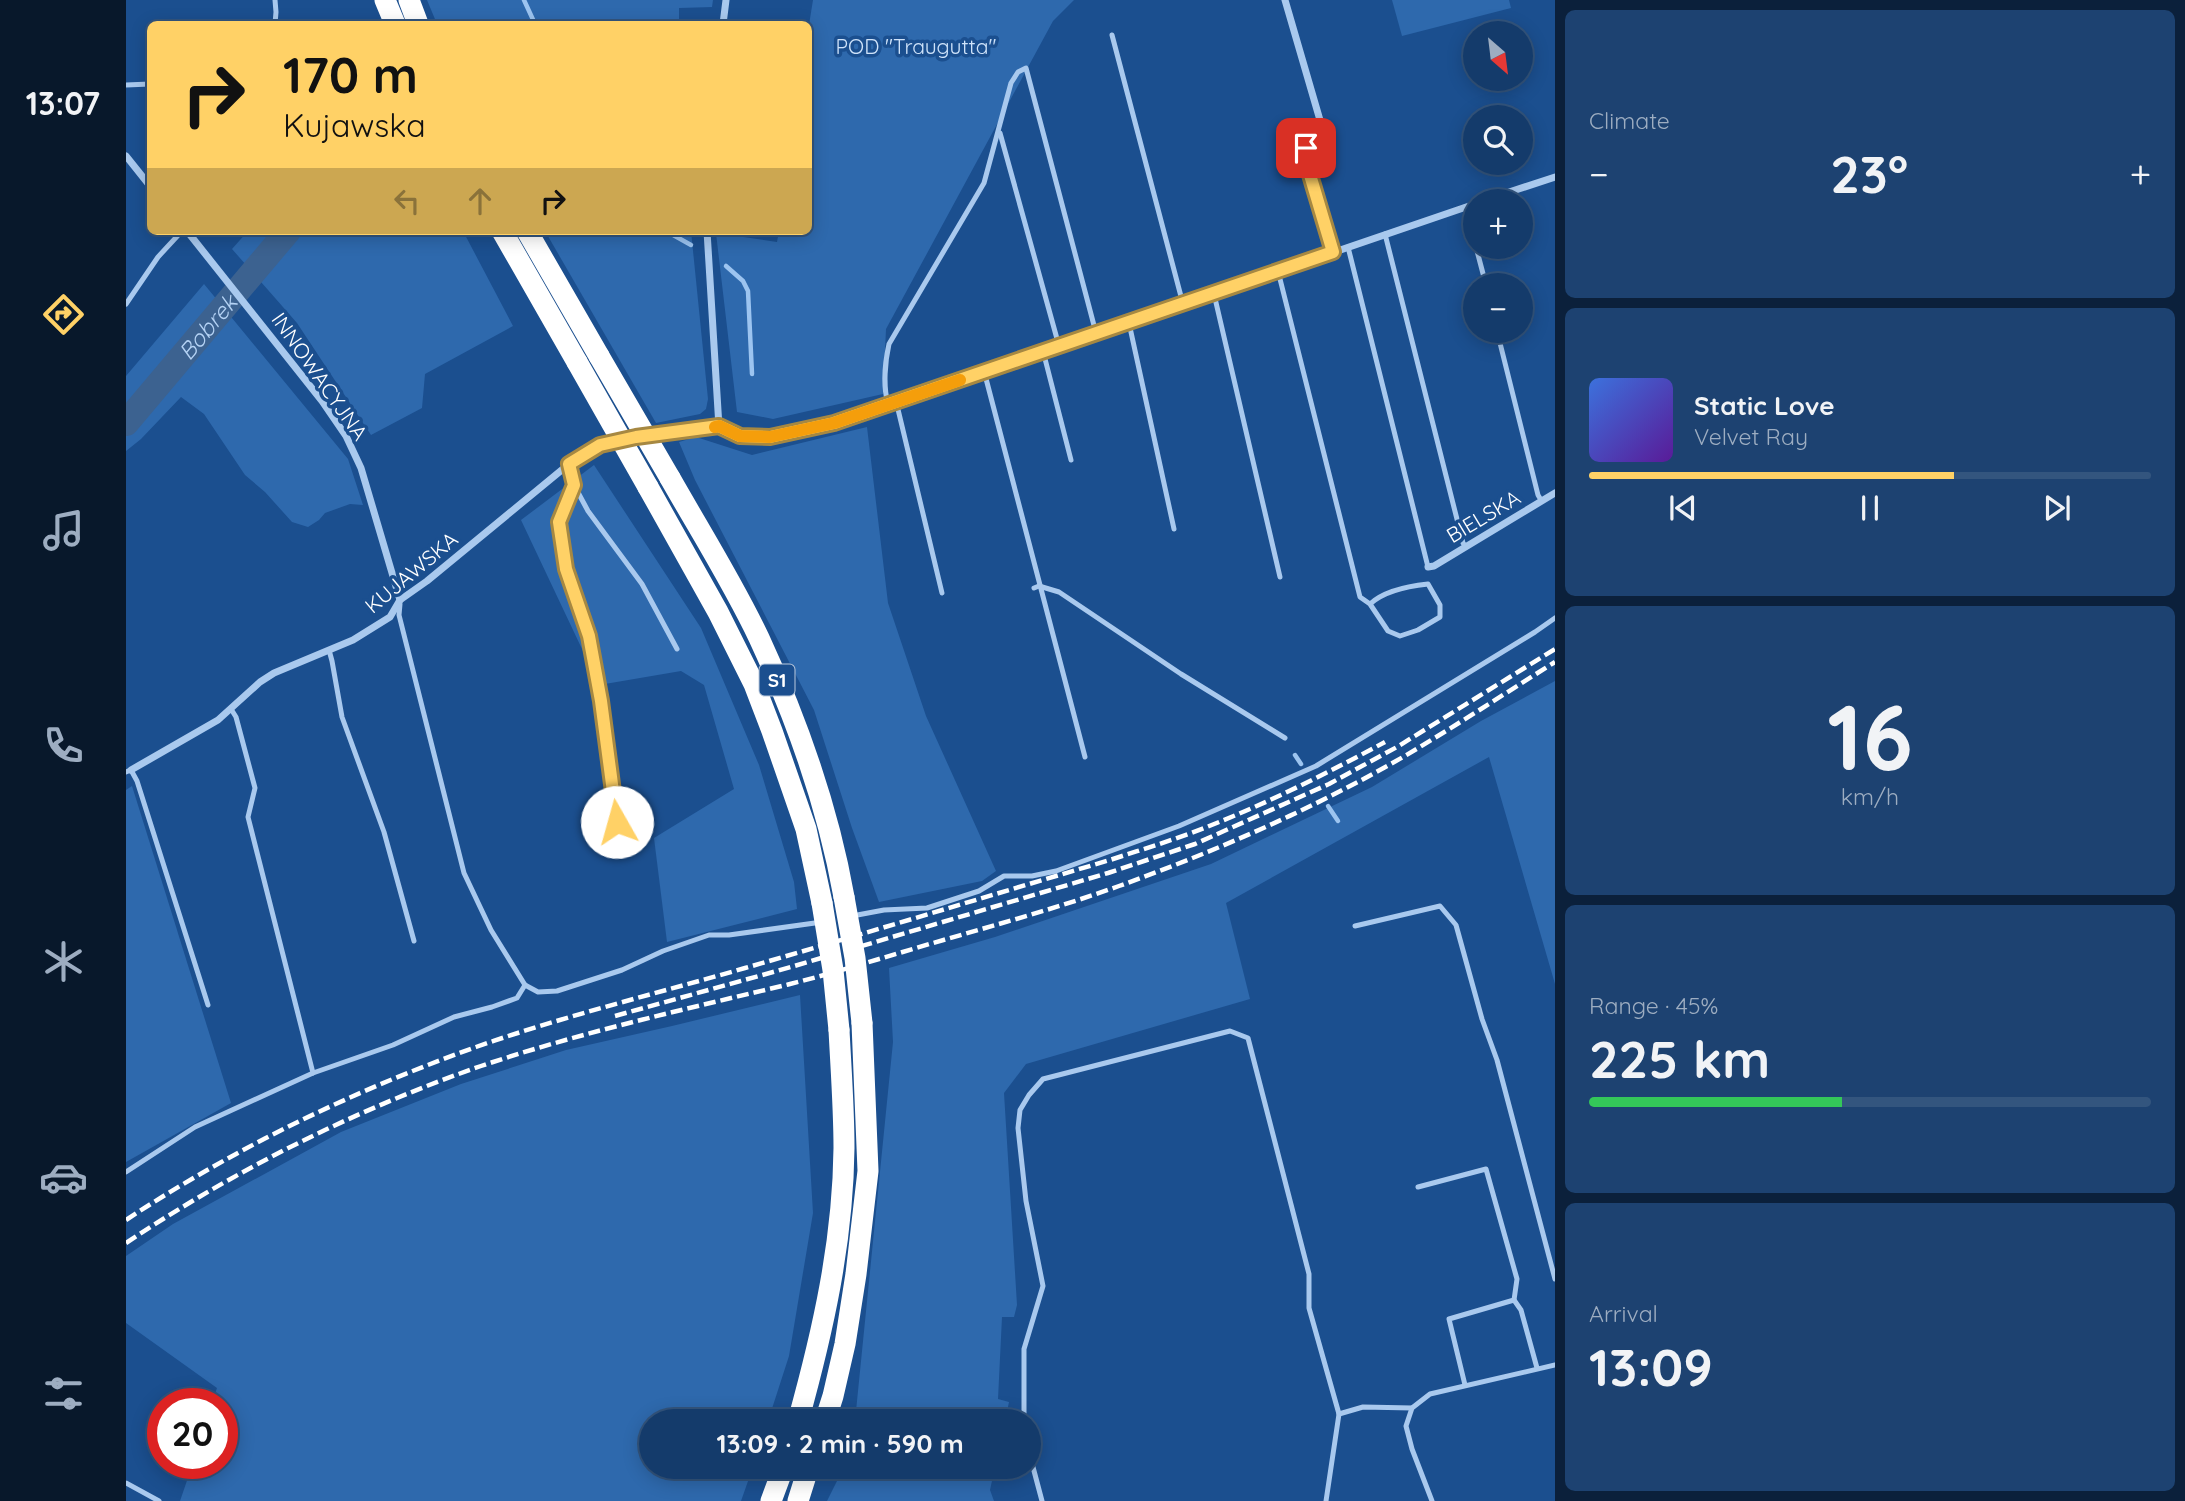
<!DOCTYPE html>
<html lang="en">
<head>
<meta charset="utf-8">
<style>
	body { margin:0; font-family:Quicksand,sans-serif; background:#1d4271; color:#f1f3f6; height:100vh; display:flex; flex-direction:column; font-size:26px; white-space:nowrap }
	* { box-sizing:border-box; margin:0 }
	p { font-size:23px; color:#9dadc1 }
	.icon { flex:none; width:38px; height:38px; fill:none; stroke:currentColor; stroke-width:2; stroke-linecap:round; stroke-linejoin:round }
	.map { position:relative; flex:1; overflow:hidden }
	.side { display:flex; flex-direction:column; gap:10px; padding:10px; background:#0b203b; width:630px }
	.side>* { flex:none }
	.banner { position:absolute; left:21px; top:21px; width:665px; height:214px; border-radius:10px; box-shadow:0 4px 18px #0003,0 0 0 2px #33557e; background:#ffd166; color:#111; overflow:hidden }
	.needle { width:46px; rotate:152deg }
	.fabs { position:absolute; left:1337px; top:21px; display:grid; gap:14px }
	.fabs a { display:grid; place-items:center; width:70px; height:70px; border-radius:50%; background:#143b6b; box-shadow:0 4px 18px #0003,0 0 0 2px #33557e; font-size:35px }
	.speed { position:absolute; left:21px; top:1388px; display:flex; gap:14px; font-size:35px; font-weight:700; text-align:center }
	.speed>* { display:grid; place-content:center; width:91px; height:91px; border-radius:50%; background:#143b6b; box-shadow:0 4px 18px #0003,0 0 0 2px #33557e; line-height:1 }
	.speed .limit { border:10px solid #d22; background:#fff; color:#111 }
	.pin { position:absolute; display:grid; place-items:center; width:60px; height:60px; color:#fff; margin:-30px; border-radius:14px; box-shadow:0 4px 10px #0006 }
	.me { position:absolute; width:77px; margin:-38px; rotate:353deg; stroke-linejoin:round; filter:drop-shadow(0 0 5px #0008) }
	.turn { display:flex; align-items:center; gap:24px; height:147px; padding:0 21px; font-size:32px }
	.turn .icon { width:91px; height:91px; stroke-width:2.5 }
	.turn b { display:block; font-size:49px; line-height:60px }
	.lanes { display:flex; align-items:center; height:66px; padding:0 21px; background:#0003; justify-content:center; gap:35px; direction:ltr }
	.lanes .off { opacity:.35 }
	.big { font-size:52px; font-weight:700; line-height:1.1 }
	.side .tile { flex:1; display:flex; flex-direction:column; justify-content:center; gap:10px; min-width:0; padding:0 24px; border-radius:10px; background:#1d4271 }
	.side .dial { align-items:center; gap:0 }
	.dial b { font-size:91px; line-height:1 }
	.song { display:flex; align-items:center; gap:21px }
	.cover { width:84px; height:84px; border-radius:10px; background:linear-gradient(135deg,hsl(220 70% 55%),hsl(270 70% 35%)) }
	.played { height:7px; border-radius:4px; background:linear-gradient(90deg,#ffd166 65%,#33557e 65%) }
	.keys { display:flex; justify-content:space-around; direction:ltr }
	.heat { display:flex; justify-content:space-between; align-items:center; font-size:38px; direction:ltr }
	.charge { height:10px; border-radius:5px; background:linear-gradient(90deg,#34c759 45%,#33557e 0) }
	.trip { position:absolute; left:513px; top:1409px; width:402px; height:70px; border-radius:35px; background:#143b6b; box-shadow:0 4px 18px #0003,0 0 0 2px #33557e; font-weight:700; line-height:70px; text-align:center }
	main { display:flex; flex:1; min-height:0 }
	.menu { display:flex; flex-direction:column; width:126px; justify-content:space-around; align-items:center; background:#08182b; color:#9dadc1 }
	.menu .icon { width:49px; height:49px }
	.menu .on { color:#ffd166 }
	.menu b { font-size:32px; color:#f1f3f6 }
	.map>svg:first-child { display:block }
	.green { fill:#2e69ad }
	.lines { fill:none; stroke-linecap:round; stroke-linejoin:round }
	.stream { stroke:#9cc4f0; stroke-width:4.5 }
	.river { stroke:#3c6290; stroke-width:26 }
	.service { stroke:#a9c9ee; stroke-width:5 }
	.minor { stroke:#a9c9ee; stroke-width:7 }
	.motorway { stroke:#fff; stroke-width:21 }
	.rail { stroke:#fff; stroke-width:4.5; stroke-dasharray:12 5; stroke-linecap:butt }
	.motorway-bridge { stroke:#fff; stroke-width:21 }
	.route-casing { stroke:#a68842; stroke-width:18 }
	.route { stroke:#ffd166; stroke-width:12 }
	.slow { stroke:#f59e0b; stroke-width:12 }
	.labels { text-anchor:middle; dominant-baseline:central; stroke-width:7; stroke-linejoin:round; paint-order:stroke }
	.shield { fill:#1b4f8f; stroke:#bbcadd; stroke-width:2 }
	.shield-label { font-size:19px; font-weight:bold; fill:#fff }
	.park-label { font-size:21px; fill:#cfe3fa; stroke:#1b4f8f }
	.street-label { font-size:21px; fill:#fff; stroke:#1b4f8f }
	.water-label { font-size:23px; font-style:italic; fill:#b5d3f5; stroke:#1b4f8f }
</style>
</head>
<body>
<main>
<nav class="menu">
<b>13:07</b>
<svg class="icon on" aria-label="directions" viewBox="0 0 24 24"><path d="M12 3l9 9-9 9-9-9zM9 14v-3h6M13 9l2 2-2 2"/></svg>
<svg class="icon" aria-label="music" viewBox="0 0 24 24"><path d="M9 18V5l10-2v13"/><circle cx="6" cy="18" r="3"/><circle cx="16" cy="16" r="3"/></svg>
<svg class="icon" aria-label="phone" viewBox="0 0 24 24"><path d="M5 4h4l2 5-3 2q2 4 5 5l2-3 5 2v4C11 20 4 13 5 4z"/></svg>
<svg class="icon" aria-label="climate" viewBox="0 0 24 24"><path d="M12 3v18M4 7l16 10M4 17L20 7"/></svg>
<svg class="icon" aria-label="car" viewBox="0 0 24 24"><path d="M5 17H2v-5l4-1 3-4h7l3 4 3 1v5h-3M9 17h6M6 11h13"/><circle cx="7" cy="17" r="2"/><circle cx="17" cy="17" r="2"/></svg>
<svg class="icon" aria-label="filters" viewBox="0 0 24 24"><path d="M4 7h16M4 17h16"/><circle cx="9" cy="7" r="2"/><circle cx="15" cy="17" r="2"/></svg>
</nav>
<div class="map">
<svg width="1429" height="1501" viewBox="0 0 1429 1501">
	<rect width="100%" height="100%" fill="#1b4f8f"/>
	<g class="green">
		<path d="M301,0h286l-1,7 -33,1v16h-242z"/>
		<path d="M687,0h261l-21,21 -167,308 -3,65 -110,25 -36,-7 -21,-179 61,9 2,-11h29v-200z"/>
		<path d="M1266,0h117l2,8 -109,28z"/>
		<path d="M122,231h215l50,95 -88,48 -3,34 -51,27 -74,-112 -65,-74z"/>
		<path d="M419,231h146l17,168 -2,10 -6,5 -44,9z"/>
		<path d="M78,284l144,175 15,46 -13,-1 -25,9 -6,7 -11,7 -16,-5 -27,-30 -20,-17 -41,-61 -23,-17 -40,42 -15,12v-75z"/>
		<path d="M741,427l21,176 38,113 70,155 -14,10 -103,21 -27,-74 -38,-118 -119,-230 -16,-38 17,-5 56,18z"/>
		<path d="M468,465l107,163 58,137 35,117 3,27 -130,33 -13,-104 80,-49 -30,-104 -23,-14 -82,14 -78,-165z"/>
		<path d="M1429,681v303l-66,-227 -263,146 24,96 -224,65 -22,29 13,212 -3,12h-12l-4,82 11,3 -4,19h-150l38,-379 -4,-74 106,-31 216,-73 161,-77 109,-66z"/>
		<path d="M6,786l99,317 -105,59v-372z"/>
		<path d="M674,995l13,218 -24,143 -21,65h-117v45l102,1 -12,34h-561l13,-38h29v-59l-10,-1 5,-15 -91,-65v-67l47,-32 168,-92 120,-48 105,-34 106,-24z"/>
		<path d="M718,1467h151l-5,23 4,11h-167z"/>
	</g>
	<g class="lines">
		<g class="stream">
			<path d="M398,0l11,24"/>
			<path d="M540,231l25,14"/>
			<path d="M600,266l17,15 5,10 4,83"/>
			<path d="M1169,755l6,9"/>
			<path d="M1202,806l10,15"/>
		</g>
		<path class="river" id="s1" d="M0,423l162,-192"/>
		<g class="service">
			<path d="M149,24l1,-12 -1,-12"/>
			<path d="M986,35l71,269"/>
			<path d="M0,85l24,-1"/>
			<path d="M874,133l59,213"/>
			<path d="M1339,207l10,36"/>
			<path d="M1259,234l78,309 3,4"/>
			<path d="M1222,247l80,320"/>
			<path d="M1350,247l10,38"/>
			<path d="M1152,271l82,326 10,7 18,27 12,5 18,-6 22,-13v-12l-12,-21c-19,2 -44,7 -58,20"/>
			<path d="M1088,294l66,283"/>
			<path d="M0,304l32,-47 24,-26"/>
			<path d="M1003,323l45,206"/>
			<path d="M1371,331l41,164 3,5"/>
			<path d="M917,351l28,109"/>
			<path d="M858,371l101,386"/>
			<path d="M770,401l46,192"/>
			<path d="M762,404c-5,-18 -3,-42 1,-60l95,-161 27,-100 7,-11 8,-4 70,265"/>
			<path d="M443,464l5,21 14,26 54,73 35,65"/>
			<path d="M448,485l-15,37 7,47 23,67 12,65 16,121"/>
			<path d="M908,588l5,-2 20,6 122,82 104,64"/>
			<path d="M274,604l-1,11 65,258 27,57 34,55 13,7 19,-1 65,-21 41,-19 46,-16h20l93,-13"/>
			<path d="M203,650l3,11 10,56 42,115 30,109"/>
			<path d="M105,709l5,8 19,71 -7,29 65,256"/>
			<path d="M0,772l5,-2 6,11 71,224"/>
			<path d="M726,916l32,-6 43,-2 52,-17 25,-15h28l24,-5 123,-45 137,-60 219,-134 20,-14"/>
			<path d="M1229,926l85,-20 16,19 26,94 15,41 58,219"/>
			<path d="M0,1172l69,-45 118,-54 80,-28 61,-28 38,-10 25,-9 8,-13"/>
			<path d="M1292,1187l68,-18 31,110 -3,21 -65,19 16,66"/>
			<path d="M1388,1300l7,10 16,58"/>
			<path d="M1213,1414l24,-7 49,1"/>
			<path d="M898,1421v-72l19,-63 -17,-85 -8,-73 2,-18 9,-15 14,-16 187,-48 18,7 61,236v34l30,106 -13,87"/>
			<path d="M903,1452l13,49"/>
			<path d="M0,1483l33,18"/>
			<path d="M1306,1501l-20,-52 -6,-23 6,-18 18,-14 125,-29"/>
		</g>
		<g class="minor">
			<path d="M1159,0l37,127c-3,14 -15,16 -17,30l28,95"/>
			<path d="M597,24l3,-24"/>
			<path d="M0,156l24,30"/>
			<path d="M1356,201l73,-24"/>
			<path d="M61,231l135,170 24,35 15,32 39,132"/>
			<path d="M581,231l12,196"/>
			<path d="M593,427l21,9 30,1 64,-14 641,-219"/>
			<path d="M1302,567l6,-1 121,-73"/>
			<path d="M5,770l87,-50 42,-38 14,-9 79,-33 37,-23 10,-17 27,-19 142,-117 31,-19 36,-8 83,-10"/>
		</g>
		<g class="motorway">
			<path d="M259,0l10,24"/>
			<path d="M283,0l9,24"/>
			<path d="M376,231l75,131"/>
			<path d="M401,231l72,125"/>
			<path d="M544,478c30,53 63,105 89,160 38,82 69,169 85,259"/>
			<path d="M522,487l70,125 36,72 18,47 34,98 16,74"/>
			<path d="M672,1421c25,-90 45,-179 46,-273 0,-39 -3,-79 -5,-118"/>
			<path d="M699,1421l8,-25 12,-52 11,-70 12,-103 -6,-148"/>
			<path d="M645,1501l13,-35"/>
			<path d="M672,1501l11,-35"/>
		</g>
		<g class="rail">
			<path d="M489,1016l176,-49 317,-94 87,-29 134,-60 68,-37 158,-98"/>
			<path d="M0,1220c109,-72 227,-129 350,-173 88,-31 179,-53 269,-79 122,-35 243,-72 365,-108 27,-9 54,-17 81,-27 67,-25 131,-57 194,-91"/>
			<path d="M0,1243c111,-74 229,-133 355,-177 101,-34 205,-57 309,-82 48,-12 95,-27 143,-41 62,-18 125,-35 186,-57 97,-35 194,-77 284,-129 51,-30 101,-63 152,-95"/>
		</g>
		<g class="motorway-bridge">
			<path d="M473,356l71,122"/>
			<path d="M451,362l71,125"/>
			<path d="M718,897l11,61 7,65"/>
			<path d="M696,903l11,67 6,60"/>
		</g>
	</g>
	<g class="lines">
		<g class="route-casing">
			<path id="route" d="M491,822l-16,-121 -12,-65 -23,-67 -7,-47 15,-37 -5,-21 31,-19 36,-8 83,-11 21,10 30,1 64,-14 499,-171 -28,-94 1,-10"/>
		</g>
		<use href="#route" class="route"/>
		<path class="slow" d="M589,427l4,-1 21,10 30,1 64,-14 126,-43"/>
	</g>
	<g class="labels">
		<rect class="shield" x="633.5" y="664.5" width="35" height="31" rx="5"/>
		<g class="shield-label">
			<text x="651" y="680">S1</text>
		</g>
		<g class="park-label">
			<text x="790" y="46">POD "Traugutta"</text>
		</g>
		<g class="street-label">
			<text transform="translate(194 376) rotate(55)">INNOWACYJNA</text>
			<text transform="translate(1357 516) rotate(-31)">BIELSKA</text>
			<text transform="translate(285 572) rotate(-40)">KUJAWSKA</text>
		</g>
		<g class="water-label">
			<text stroke="none"><textPath href="#s1" startOffset="126">Bobrek</textPath></text>
		</g>
	</g>
</svg>
<div class="fabs">
<a><svg class="needle" viewBox="-14 -14 28 28"><path d="M0-13l5 13h-10z" fill="#e53935"/><path d="M0 13l5-13h-10z" fill="#9dadc1"/></svg></a>
<a><svg class="icon" aria-label="search" viewBox="0 0 24 24"><circle cx="10" cy="10" r="6"/><path d="M15 15l6 6"/></svg></a>
<a>+</a>
<a>−</a>
</div>
<div class="speed"><div class="limit">20</div></div>
<div class="pin" style="left:1180px;top:148px;background:#d93025"><svg class="icon" aria-label="arrive" viewBox="0 0 24 24"><path d="M6 21V4h12l-3 4 3 4H6"/></svg></div>
<svg class="me" style="left:491px;top:822px" viewBox="-20 -20 40 40"><circle r="19" fill="#fff"/><path d="M0-13L10 11 0 6-10 11z" fill="#ffd166"/></svg>
<div class="trip">13:09 · 2 min · 590 m</div>
<div class="banner">
<div class="turn"><svg class="icon" aria-label="right" viewBox="0 0 24 24"><path d="M7 20v-9h11M14 6l5 5-5 5"/></svg><div><b>170 m</b>Kujawska</div></div>
<div class="lanes"><svg class="icon off" aria-label="left" viewBox="0 0 24 24"><path d="M17 20v-9H6M10 6l-5 5 5 5"/></svg><svg class="icon off" aria-label="ahead" viewBox="0 0 24 24"><path d="M12 20V5M6 11l6-6 6 6"/></svg><svg class="icon" aria-label="right" viewBox="0 0 24 24"><path d="M7 20v-9h11M14 6l5 5-5 5"/></svg></div>
</div>
</div>
<section class="side">
<div class="tile"><p>Climate</p>
<div class="heat"><a>−</a><b class="big">23°</b><a>+</a></div>
</div>
<div class="tile">
<div class="song"><i class="cover"></i><div><b>Static Love</b><p>Velvet Ray</p></div></div>
<div class="played"></div>
<div class="keys"><svg class="icon" aria-label="previous" viewBox="0 0 24 24"><path d="M18 5L8 12l10 7zM5 5v14"/></svg><svg class="icon" aria-label="pause" viewBox="0 0 24 24"><path d="M8 5v14M16 5v14"/></svg><svg class="icon" aria-label="next" viewBox="0 0 24 24"><path d="M6 5l10 7-10 7zM19 5v14"/></svg></div>
</div>
<div class="tile dial"><b>16</b><p>km/h</p></div>
<div class="tile"><p>Range · 45%</p><b class="big">225 km</b><div class="charge"></div></div>
<div class="tile"><p>Arrival</p><b class="big">13:09</b></div>
</section>
</main>
</body>
</html>
